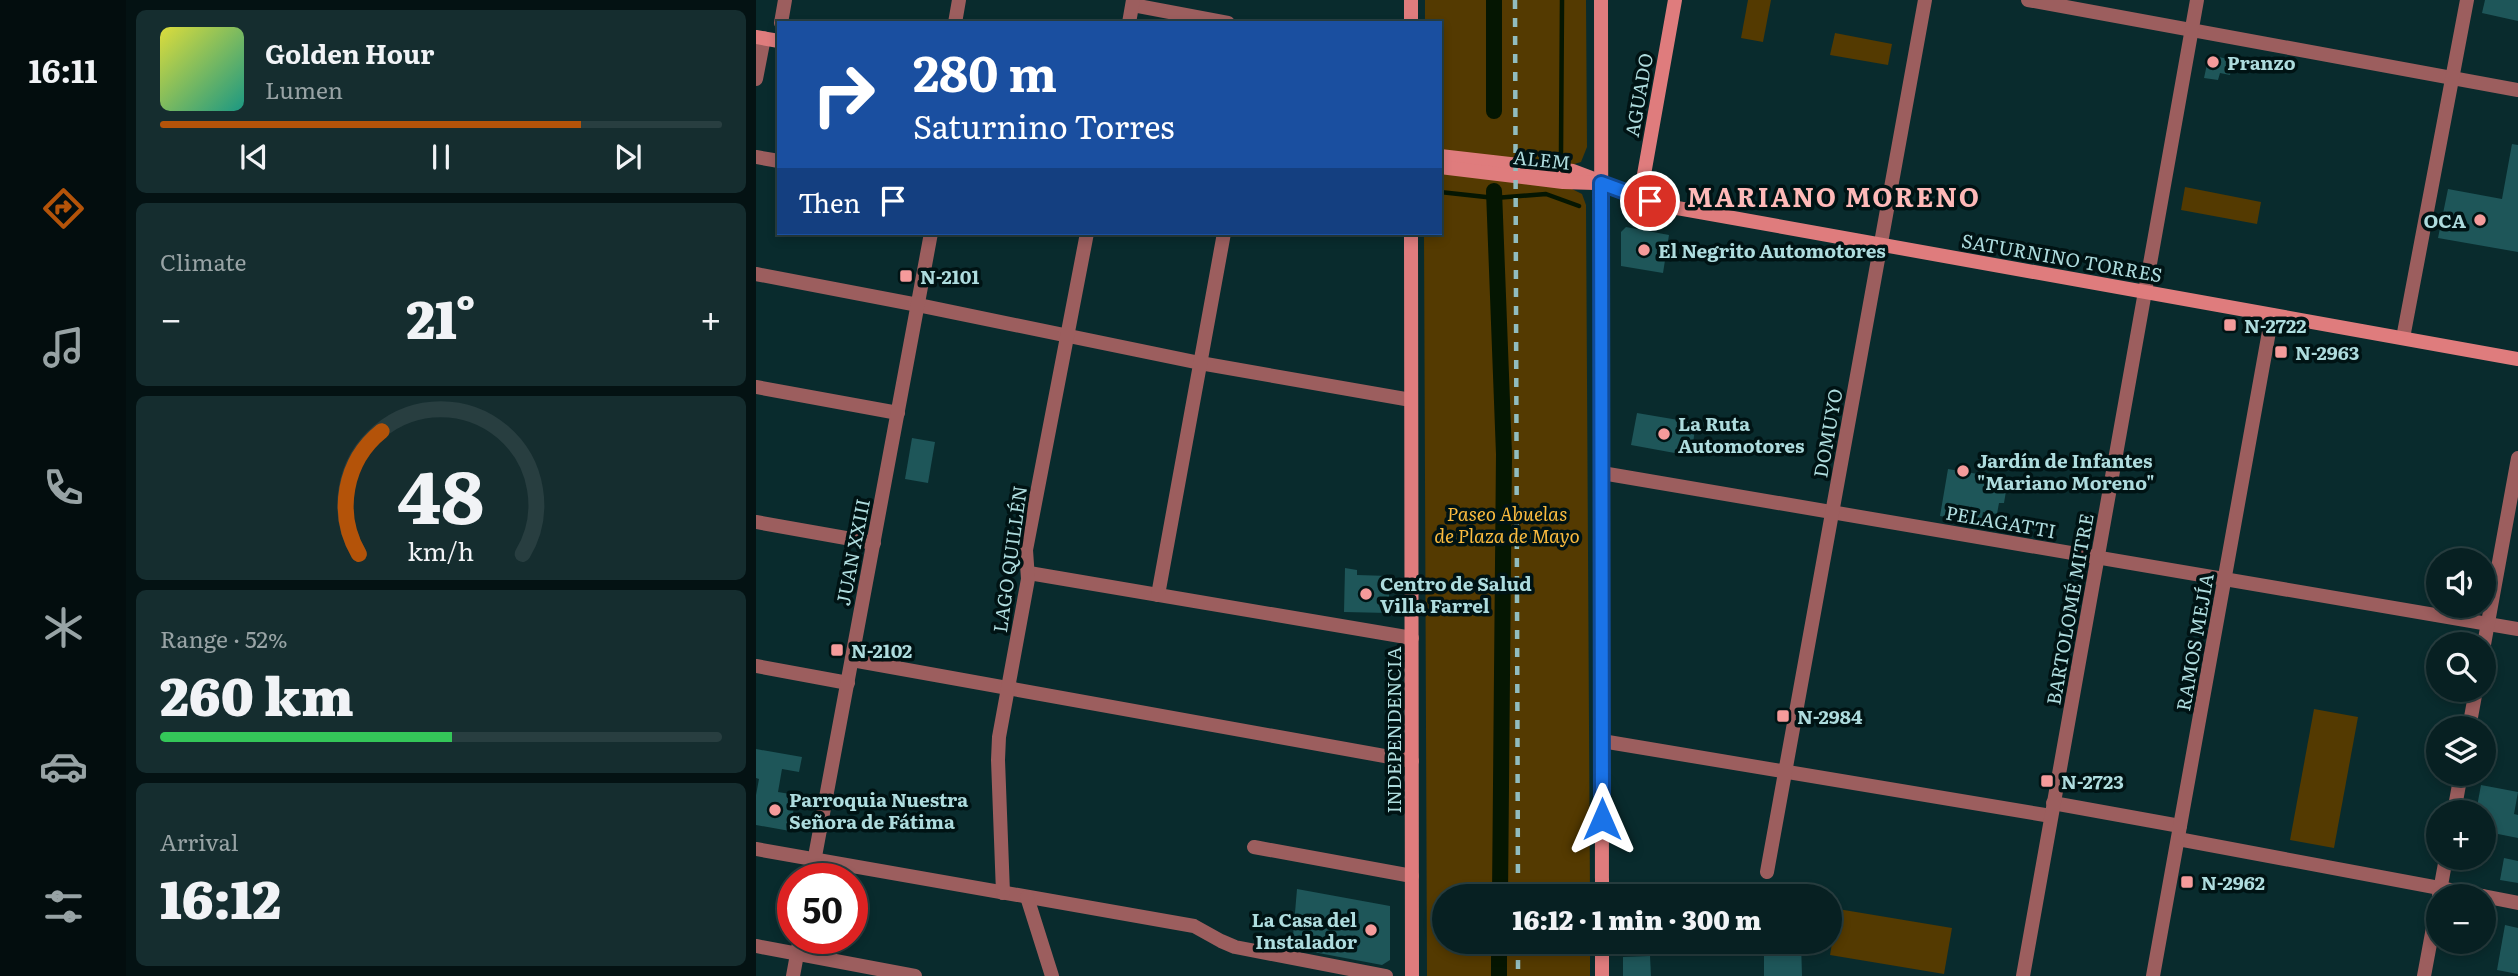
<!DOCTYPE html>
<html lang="en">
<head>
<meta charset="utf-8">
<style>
	body { margin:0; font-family:Literata,serif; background:#152d2f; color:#f1f3f6; height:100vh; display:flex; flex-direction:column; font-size:26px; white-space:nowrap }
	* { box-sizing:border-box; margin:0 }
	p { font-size:23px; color:#98a3a5 }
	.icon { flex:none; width:38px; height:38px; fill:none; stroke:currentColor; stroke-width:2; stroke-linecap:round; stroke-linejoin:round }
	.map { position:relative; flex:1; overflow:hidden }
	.details { display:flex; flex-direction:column; gap:10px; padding:10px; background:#041213; width:630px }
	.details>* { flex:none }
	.top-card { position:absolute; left:21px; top:21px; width:665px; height:214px; border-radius:0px; box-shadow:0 4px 10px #0003,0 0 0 2px #283e40; background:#1a4fa0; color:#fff; overflow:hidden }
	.tools { position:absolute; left:1670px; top:548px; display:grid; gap:14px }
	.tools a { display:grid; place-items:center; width:70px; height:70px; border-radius:50%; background:#072022; box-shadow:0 4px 10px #0003,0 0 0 2px #283e40; font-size:35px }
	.speed { position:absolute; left:21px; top:863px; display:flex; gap:14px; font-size:35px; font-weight:700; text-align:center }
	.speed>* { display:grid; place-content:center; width:91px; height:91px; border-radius:50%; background:#072022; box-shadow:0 4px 10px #0003,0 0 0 2px #283e40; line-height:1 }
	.speed .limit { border:10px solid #d22; background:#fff; color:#111 }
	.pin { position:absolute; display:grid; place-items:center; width:60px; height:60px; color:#fff; margin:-30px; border:4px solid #fff; border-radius:50%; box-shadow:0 2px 7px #0007 }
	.me { position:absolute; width:77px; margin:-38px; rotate:0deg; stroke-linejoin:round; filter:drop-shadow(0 0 5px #0008) }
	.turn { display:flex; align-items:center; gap:24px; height:147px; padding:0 21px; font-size:32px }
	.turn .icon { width:91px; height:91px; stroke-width:2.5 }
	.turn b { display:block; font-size:49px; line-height:60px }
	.then { display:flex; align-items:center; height:66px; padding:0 21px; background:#0003; gap:14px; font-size:26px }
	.big { font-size:52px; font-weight:800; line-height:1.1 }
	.details .tile { flex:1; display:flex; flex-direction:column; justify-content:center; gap:10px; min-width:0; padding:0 24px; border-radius:10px; background:#152d2f }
	.details .dial { align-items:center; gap:0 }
	.dial svg { height:182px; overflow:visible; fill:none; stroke:#283e40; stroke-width:7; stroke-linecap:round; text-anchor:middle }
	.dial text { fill:#f1f3f6; stroke:none }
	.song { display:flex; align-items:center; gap:21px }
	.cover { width:84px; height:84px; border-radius:10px; background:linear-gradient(135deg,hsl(60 70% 55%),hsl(170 70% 35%)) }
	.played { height:7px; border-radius:4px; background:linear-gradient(90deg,#b45309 75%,#283e40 75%) }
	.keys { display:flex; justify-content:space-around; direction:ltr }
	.heat { display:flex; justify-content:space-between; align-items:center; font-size:38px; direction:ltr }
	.charge { height:10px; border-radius:5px; background:linear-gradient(90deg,#34c759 52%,#283e40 0) }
	.trip { position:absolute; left:676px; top:884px; width:410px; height:70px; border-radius:35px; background:#072022; box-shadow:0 4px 10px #0003,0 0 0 2px #283e40; font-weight:800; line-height:70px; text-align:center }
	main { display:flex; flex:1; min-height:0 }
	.dock { display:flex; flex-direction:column; width:126px; justify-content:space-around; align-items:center; background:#030d0e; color:#98a3a5 }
	.dock .icon { width:49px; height:49px }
	.dock .on { color:#b45309 }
	.dock b { font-size:32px; color:#f1f3f6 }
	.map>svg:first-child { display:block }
	.green { fill:#543a01 }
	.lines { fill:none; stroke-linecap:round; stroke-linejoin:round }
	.stream { stroke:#051602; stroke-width:4.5 }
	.canal { stroke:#051602; stroke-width:16 }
	.building { fill:#1e5659 }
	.street { stroke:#9c5e5e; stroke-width:14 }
	.secondary { stroke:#df7c7d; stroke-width:14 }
	.rail { stroke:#91bdbf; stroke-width:4.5; stroke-dasharray:9 9; stroke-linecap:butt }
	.route-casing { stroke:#114b97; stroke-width:18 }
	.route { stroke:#1a73e8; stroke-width:12 }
	.poi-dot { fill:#f59b9b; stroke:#001314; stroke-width:2.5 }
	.labels { text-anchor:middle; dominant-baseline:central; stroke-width:7; stroke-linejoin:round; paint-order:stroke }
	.poi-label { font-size:19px; font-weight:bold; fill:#aedcde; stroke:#001314; text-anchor:start }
	.street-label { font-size:19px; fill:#aedcde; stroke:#001314 }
	.park-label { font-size:19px; font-style:italic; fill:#fabb3f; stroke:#001314 }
	.district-label { font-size:26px; font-weight:bold; letter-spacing:2px; fill:#feb9b8; stroke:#001314 }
</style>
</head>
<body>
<main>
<nav class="dock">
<b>16:11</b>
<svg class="icon on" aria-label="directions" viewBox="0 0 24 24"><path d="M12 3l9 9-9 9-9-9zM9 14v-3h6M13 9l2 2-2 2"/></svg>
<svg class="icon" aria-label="music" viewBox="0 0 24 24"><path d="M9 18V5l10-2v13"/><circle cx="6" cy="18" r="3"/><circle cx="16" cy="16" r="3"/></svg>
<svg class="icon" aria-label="phone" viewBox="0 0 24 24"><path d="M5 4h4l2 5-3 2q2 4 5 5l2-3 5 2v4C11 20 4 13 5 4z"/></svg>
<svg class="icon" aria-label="climate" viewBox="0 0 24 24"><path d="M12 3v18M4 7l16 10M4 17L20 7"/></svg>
<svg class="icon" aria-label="car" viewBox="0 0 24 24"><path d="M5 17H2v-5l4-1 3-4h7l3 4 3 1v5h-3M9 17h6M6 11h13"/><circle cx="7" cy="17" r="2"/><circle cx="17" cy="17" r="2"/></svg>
<svg class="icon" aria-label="filters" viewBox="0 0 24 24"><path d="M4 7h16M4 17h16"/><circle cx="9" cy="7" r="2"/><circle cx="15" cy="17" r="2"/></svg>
</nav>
<section class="details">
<div class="tile">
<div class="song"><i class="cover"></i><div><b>Golden Hour</b><p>Lumen</p></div></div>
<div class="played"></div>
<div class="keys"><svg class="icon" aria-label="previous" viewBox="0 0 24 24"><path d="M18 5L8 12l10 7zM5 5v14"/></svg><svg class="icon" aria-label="pause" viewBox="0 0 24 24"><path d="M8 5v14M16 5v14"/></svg><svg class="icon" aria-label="next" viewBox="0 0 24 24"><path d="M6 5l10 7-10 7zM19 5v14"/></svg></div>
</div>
<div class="tile"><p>Climate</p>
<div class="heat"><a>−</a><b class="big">21°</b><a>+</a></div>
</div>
<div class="tile dial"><svg viewBox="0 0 100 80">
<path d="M14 69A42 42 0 1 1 86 69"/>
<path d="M14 69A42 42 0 0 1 24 15" stroke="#b45309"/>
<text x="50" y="56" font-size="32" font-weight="700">48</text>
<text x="50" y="72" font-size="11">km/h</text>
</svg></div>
<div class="tile"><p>Range · 52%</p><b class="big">260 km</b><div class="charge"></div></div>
<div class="tile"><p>Arrival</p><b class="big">16:12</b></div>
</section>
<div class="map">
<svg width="1762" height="976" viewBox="0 0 1762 976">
	<rect width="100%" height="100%" fill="#092b2d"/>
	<g class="green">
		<path d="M669,0h161l1,147 -6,15 -10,3 -131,-14v-128h-15z"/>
		<path d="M992,0h23l-8,42 -22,-4z"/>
		<path d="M1079,33l57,11 -4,21 -58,-10z"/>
		<path d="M685,173l131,16 10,5 4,11 4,691h-146v46h146v34h-163l-3,-743h16z"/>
		<path d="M1429,187l76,15 -4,22 -76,-14z"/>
		<path d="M1558,709l44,8 -24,131 -44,-8z"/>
		<path d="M1082,909l114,19 -8,46 -114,-19z"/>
	</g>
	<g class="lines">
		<g class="stream">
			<path d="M805,153l1,-153"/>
			<path d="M684,192l55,6 51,-4 33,12"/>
		</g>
		<g class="canal">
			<path d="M738,0v111"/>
			<path d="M738,191l10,263 -4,442"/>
			<path d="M743,976v-34"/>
		</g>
	</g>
	<g class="building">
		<path d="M1729,0h33v21l-36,-8z"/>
		<path d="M1453,55l24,5 -3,15 -10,-2 -2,7 -14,-2z"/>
		<path d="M1756,144l6,1v107l-80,-14 10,-49 54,10z"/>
		<path d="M870,227l43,8 -6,38 -42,-7v-34z"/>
		<path d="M881,413l59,10 -5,33 -60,-11z"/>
		<path d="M156,438l23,4 -7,41 -23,-4z"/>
		<path d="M1192,469l60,10 -4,24h-5l-2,11 -14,-2 -2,11 -41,-7z"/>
		<path d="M589,568l12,2v5l32,1v37l-45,-1z"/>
		<path d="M0,749l46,8 -3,15 -17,-3 -4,23 18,3 -6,36 -34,-6v-30l3,-16 -3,-1z"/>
		<path d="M1725,785l37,7 -4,22 4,1v23l-35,-7v-19h-7z"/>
		<path d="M1748,858l14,3v22l-18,-3z"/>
		<rect x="873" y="883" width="51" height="13"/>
		<path d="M541,889l93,17v54l-8,5 -90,-17z"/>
		<path d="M1749,925l13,3v46l-21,-4z"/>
		<path d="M1016,942h29l1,34h-38v-32h8z"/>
		<path d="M894,956l1,20h-28v-19z"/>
	</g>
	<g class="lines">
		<g class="street">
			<path d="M1272,0l490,90"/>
			<path d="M377,5l95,18"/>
			<path d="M25,23l4,-23"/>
			<path d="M199,23l4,-23"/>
			<path d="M373,23l4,-23"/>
			<path d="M0,79l8,-41"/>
			<path d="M0,157l23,4"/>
			<path d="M0,274l162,31 282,58 211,37"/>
			<path d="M1647,338l64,-338"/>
			<path d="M0,387l142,26"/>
			<path d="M846,473l916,156"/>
			<path d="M0,522l118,21"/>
			<path d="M273,573l383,65"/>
			<path d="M402,595l66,-362"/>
			<path d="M1727,650l35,-192"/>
			<path d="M96,660l560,101"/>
			<path d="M0,666l92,17"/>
			<path d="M1713,728l7,-38"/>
			<path d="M846,741l449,75"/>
			<path d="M1297,803l127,23"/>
			<path d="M1698,812l7,-38"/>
			<path d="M1422,839l304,57"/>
			<path d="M498,847l158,29"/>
			<path d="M0,849l438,77 27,15 14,6 151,29"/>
			<path d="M1011,872l158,-872"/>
			<path d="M55,878l120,-645"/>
			<path d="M247,893l-5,-133 1,-23 29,-158 -2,-29 61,-317"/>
			<path d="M1683,896l7,-38"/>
			<path d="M1727,896l35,7"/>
			<path d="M271,897l25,79"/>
			<path d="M0,946l159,30"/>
			<path d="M37,976l7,-38"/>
			<path d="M1267,976l174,-976"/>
			<path d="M1397,976l119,-661"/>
			<path d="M1668,976l14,-75"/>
		</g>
		<g class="secondary">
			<path d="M655,0v23"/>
			<path d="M845,0l1,896"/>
			<path d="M0,37l23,4"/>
			<path d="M684,156l133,15 93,35 852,153"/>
			<path d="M684,167l123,15 32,1"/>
			<path d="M884,197l35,-197"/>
			<path d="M655,233l1,743"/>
			<path d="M846,942v34"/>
		</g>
		<g class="rail">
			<path d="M759,0l3,896"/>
			<path d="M762,942v34"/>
		</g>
	</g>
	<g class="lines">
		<g class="route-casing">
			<path id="route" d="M846,819l-1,-636 49,18"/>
		</g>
		<use href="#route" class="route"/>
	</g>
	<g class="poi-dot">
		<circle cx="1457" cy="62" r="7"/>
		<circle cx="1724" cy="220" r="7"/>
		<circle cx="888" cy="250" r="7"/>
		<rect x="143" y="269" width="14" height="14" rx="3.5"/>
		<rect x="1467" y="318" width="14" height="14" rx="3.5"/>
		<rect x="1518" y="345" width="14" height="14" rx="3.5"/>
		<circle cx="908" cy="434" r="7"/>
		<circle cx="1207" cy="471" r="7"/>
		<circle cx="610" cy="594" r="7"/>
		<rect x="74" y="643" width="14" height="14" rx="3.5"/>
		<rect x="1020" y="709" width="14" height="14" rx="3.5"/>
		<rect x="1284" y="774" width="14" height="14" rx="3.5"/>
		<circle cx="19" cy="810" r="7"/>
		<rect x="1424" y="875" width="14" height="14" rx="3.5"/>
		<circle cx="615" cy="930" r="7"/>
	</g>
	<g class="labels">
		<g class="poi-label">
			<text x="1471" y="62">Pranzo</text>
			<text x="1710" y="220" text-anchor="end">OCA</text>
			<text x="902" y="250">El Negrito Automotores</text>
			<text x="164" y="276">N-2101</text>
			<text x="1488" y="325">N-2722</text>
			<text x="1539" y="352">N-2963</text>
			<text x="922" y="423">La Ruta<tspan x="922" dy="22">Automotores</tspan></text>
			<text x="1221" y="460">Jardín de Infantes<tspan x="1221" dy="22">"Mariano Moreno"</tspan></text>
			<text x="624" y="583">Centro de Salud<tspan x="624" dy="22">Villa Farrel</tspan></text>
			<text x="95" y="650">N-2102</text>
			<text x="1041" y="716">N-2984</text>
			<text x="1305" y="781">N-2723</text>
			<text x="33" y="799">Parroquia Nuestra<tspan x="33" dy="22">Señora de Fátima</tspan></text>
			<text x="1445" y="882">N-2962</text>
			<text x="601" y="919" text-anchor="end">La Casa del<tspan x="601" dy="22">Instalador</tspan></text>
		</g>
		<g class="street-label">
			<text transform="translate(882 95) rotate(-80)">AGUADO</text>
			<text transform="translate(786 159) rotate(6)">ALEM</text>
			<text transform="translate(1306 257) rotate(10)">SATURNINO TORRES</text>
			<text transform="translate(1071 433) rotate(-80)">DOMUYO</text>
			<text transform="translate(1245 521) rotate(10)">PELAGATTI</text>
			<text transform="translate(96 552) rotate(-79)">JUAN XXIII</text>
			<text transform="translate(253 559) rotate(-82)">LAGO QUILLÉN</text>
			<text transform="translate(1313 609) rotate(-80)">BARTOLOMÉ MITRE</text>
			<text transform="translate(1438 642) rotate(-80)">RAMOS MEJÍA</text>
			<text transform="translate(637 730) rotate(-90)">INDEPENDENCIA</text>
		</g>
		<g class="park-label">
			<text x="751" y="513">Paseo Abuelas<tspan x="751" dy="22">de Plaza de Mayo</tspan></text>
		</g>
		<g class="district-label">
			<text x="1078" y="195">MARIANO MORENO</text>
		</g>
	</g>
</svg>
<div class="tools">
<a><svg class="icon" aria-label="sound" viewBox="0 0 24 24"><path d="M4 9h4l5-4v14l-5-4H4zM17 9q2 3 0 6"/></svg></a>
<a><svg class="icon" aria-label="search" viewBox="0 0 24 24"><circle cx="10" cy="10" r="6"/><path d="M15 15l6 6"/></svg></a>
<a><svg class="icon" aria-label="layers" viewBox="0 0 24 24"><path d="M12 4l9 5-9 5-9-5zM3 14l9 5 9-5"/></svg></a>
<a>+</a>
<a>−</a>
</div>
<div class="speed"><div class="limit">50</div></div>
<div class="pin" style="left:894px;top:201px;background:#d93025"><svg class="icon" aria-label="arrive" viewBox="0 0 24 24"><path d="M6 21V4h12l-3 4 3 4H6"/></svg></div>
<svg class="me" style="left:846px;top:819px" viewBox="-20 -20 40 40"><path d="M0-17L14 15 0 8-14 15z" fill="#1a73e8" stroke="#fff" stroke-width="4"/></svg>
<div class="trip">16:12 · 1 min · 300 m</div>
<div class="top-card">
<div class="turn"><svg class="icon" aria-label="right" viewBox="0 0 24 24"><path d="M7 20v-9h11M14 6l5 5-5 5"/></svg><div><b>280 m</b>Saturnino Torres</div></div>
<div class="then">Then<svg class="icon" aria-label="arrive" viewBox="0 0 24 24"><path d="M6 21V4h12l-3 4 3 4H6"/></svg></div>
</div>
</div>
</main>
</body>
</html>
